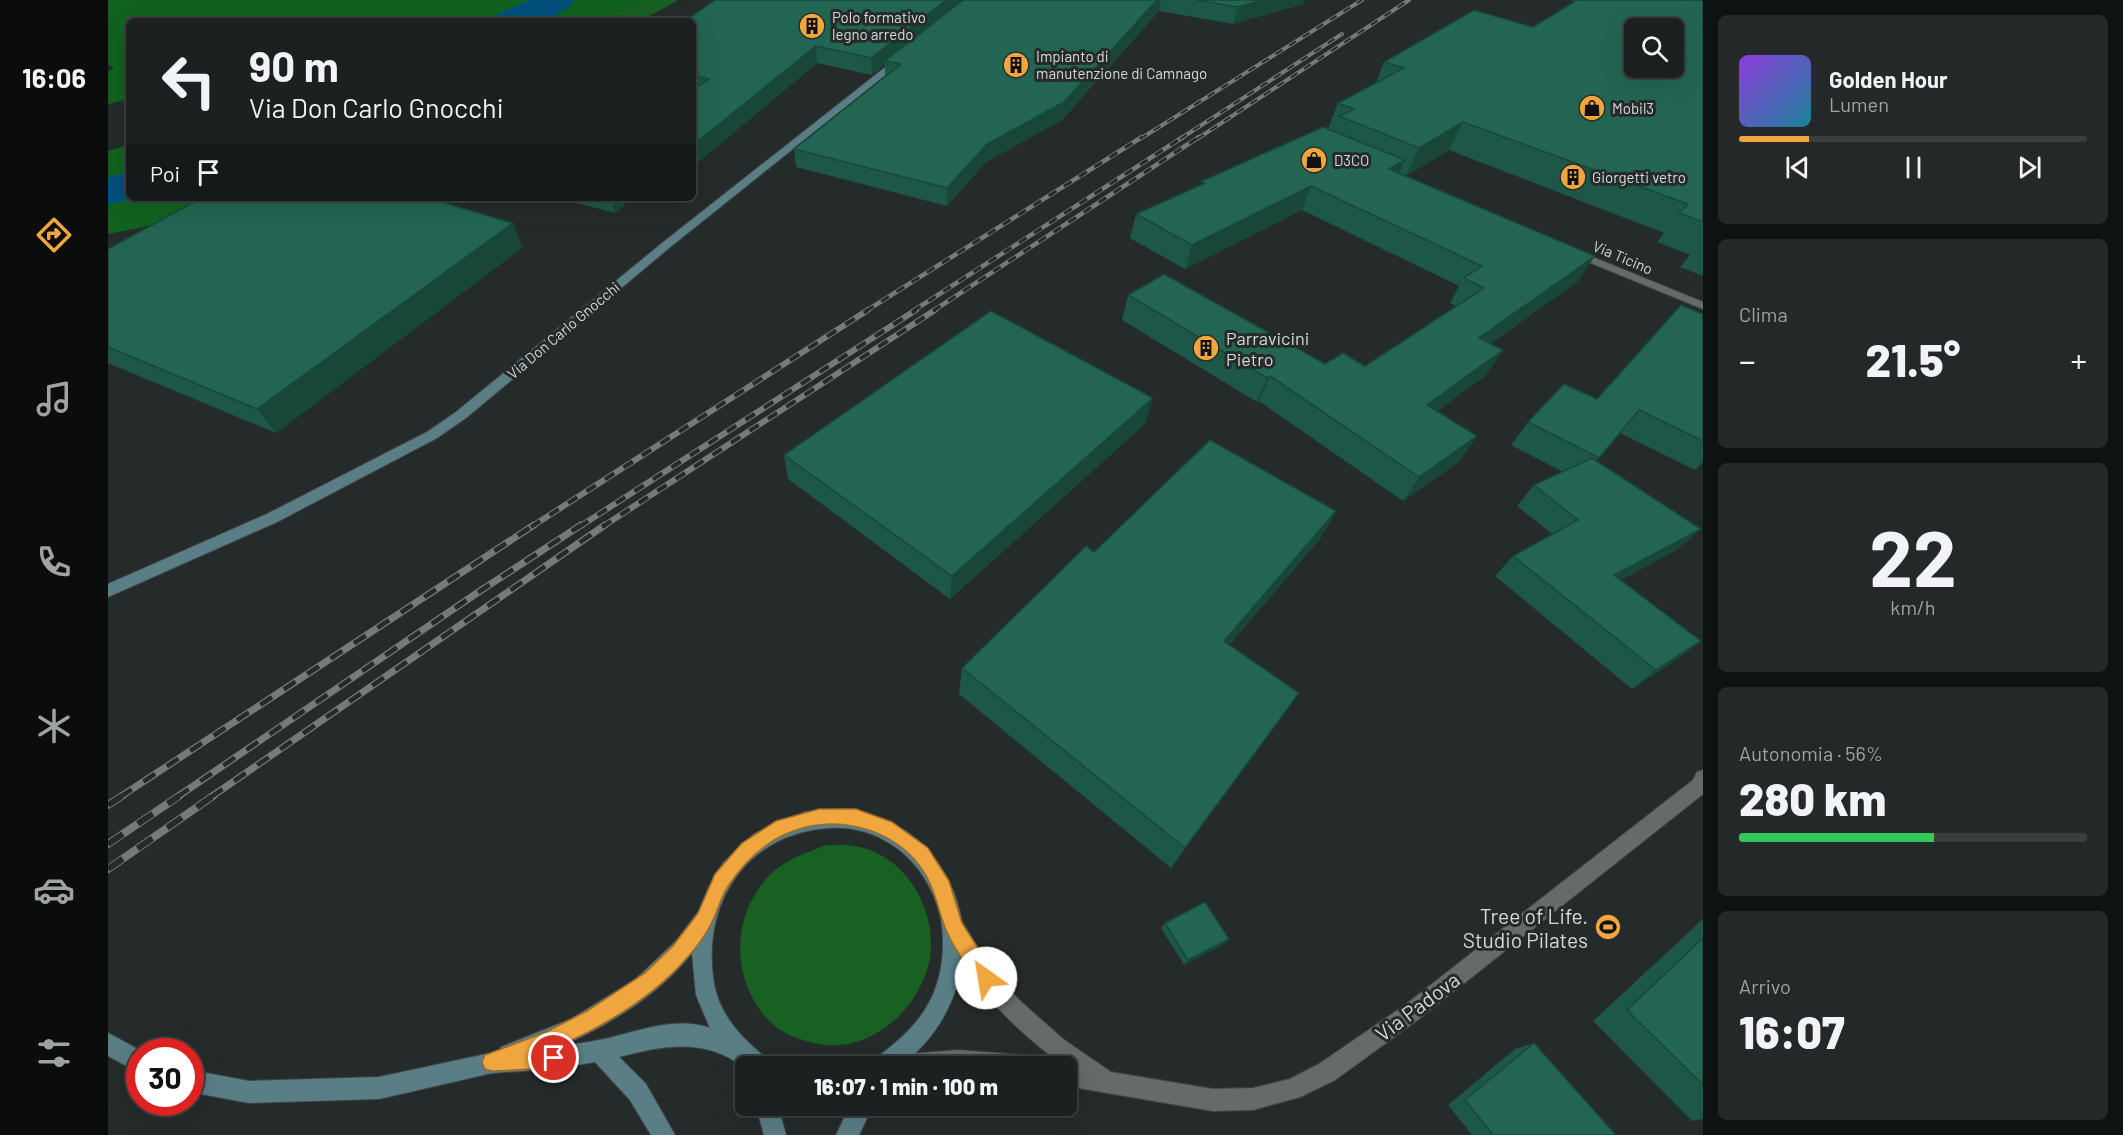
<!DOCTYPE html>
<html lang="it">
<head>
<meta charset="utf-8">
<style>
	body { margin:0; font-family:Barlow,sans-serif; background:#252829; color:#f1f3f6; height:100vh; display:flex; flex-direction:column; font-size:22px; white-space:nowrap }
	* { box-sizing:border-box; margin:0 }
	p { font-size:20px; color:#a0a3a5 }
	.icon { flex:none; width:33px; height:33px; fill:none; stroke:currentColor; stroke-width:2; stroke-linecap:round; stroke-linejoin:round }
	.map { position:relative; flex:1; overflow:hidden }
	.sheet { display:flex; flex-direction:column; gap:15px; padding:15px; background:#0f1212; width:420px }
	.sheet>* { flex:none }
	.top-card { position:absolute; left:18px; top:18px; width:570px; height:183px; border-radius:9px; box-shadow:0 6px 24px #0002,0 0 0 2px #3a3e3e; background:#1c2020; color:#f1f3f6; overflow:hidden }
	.controls { position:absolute; left:1516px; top:18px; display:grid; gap:12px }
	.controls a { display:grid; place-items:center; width:60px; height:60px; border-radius:9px; background:#1c2020; box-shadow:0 6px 24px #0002,0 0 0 2px #3a3e3e; font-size:30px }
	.speed { position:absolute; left:18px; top:1038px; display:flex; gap:12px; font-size:30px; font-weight:700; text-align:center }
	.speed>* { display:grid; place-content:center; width:78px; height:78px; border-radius:50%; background:#1c2020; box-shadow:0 6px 24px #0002,0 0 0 2px #3a3e3e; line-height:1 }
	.speed .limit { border:9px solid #d22; background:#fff; color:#111 }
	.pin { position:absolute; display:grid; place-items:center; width:51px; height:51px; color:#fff; margin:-26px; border:3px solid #fff; border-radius:50%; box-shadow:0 2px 6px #0007 }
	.me { position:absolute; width:66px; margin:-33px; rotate:328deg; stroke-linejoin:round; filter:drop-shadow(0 0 4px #0008) }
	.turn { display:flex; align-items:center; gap:21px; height:126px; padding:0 24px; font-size:27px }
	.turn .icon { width:78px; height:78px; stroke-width:2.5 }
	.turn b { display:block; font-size:42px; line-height:51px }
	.then { display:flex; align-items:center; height:57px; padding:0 24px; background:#0003; gap:12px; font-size:22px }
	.big { font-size:45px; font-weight:800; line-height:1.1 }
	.sheet .tile { flex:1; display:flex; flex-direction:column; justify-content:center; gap:9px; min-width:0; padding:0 21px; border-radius:9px; background:#252829 }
	.sheet .dial { align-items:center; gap:0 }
	.dial b { font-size:78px; line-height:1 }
	.song { display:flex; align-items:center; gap:18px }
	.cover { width:72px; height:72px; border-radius:9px; background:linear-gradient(135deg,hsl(270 70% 55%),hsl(190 70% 35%)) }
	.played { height:6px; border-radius:3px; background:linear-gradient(90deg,#f0a63f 20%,#3a3e3e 20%) }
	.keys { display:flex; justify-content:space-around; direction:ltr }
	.heat { display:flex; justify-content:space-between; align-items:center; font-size:33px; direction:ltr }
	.charge { height:9px; border-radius:4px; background:linear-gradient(90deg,#34c759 56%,#3a3e3e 0) }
	.trip { position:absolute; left:627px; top:1056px; width:342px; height:60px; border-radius:9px; background:#1c2020; box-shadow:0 6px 24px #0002,0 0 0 2px #3a3e3e; font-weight:800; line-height:60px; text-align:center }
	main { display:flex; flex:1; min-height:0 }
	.menu { display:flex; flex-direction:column; width:108px; justify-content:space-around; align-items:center; background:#0b0d0d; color:#a0a3a5 }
	.menu .icon { width:42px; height:42px }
	.menu .on { color:#f0a63f }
	.menu b { font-size:27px; color:#f1f3f6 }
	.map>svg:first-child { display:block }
	.green { fill:#196023 }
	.forest { fill:#12621f }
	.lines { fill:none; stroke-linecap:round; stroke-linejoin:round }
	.river { fill:#034f7c; fill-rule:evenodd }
	.street-casing { stroke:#424646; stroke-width:2 }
	.secondary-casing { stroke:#424646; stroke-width:2 }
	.street { fill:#646b6a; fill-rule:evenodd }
	.secondary { fill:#5a7e86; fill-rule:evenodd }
	.rail-far4-casing { stroke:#767a7a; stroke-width:4 }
	.rail-far3-casing { stroke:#767a7a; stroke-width:4.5 }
	.rail-far2-casing { stroke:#767a7a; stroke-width:6 }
	.rail-far1-casing { stroke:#767a7a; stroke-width:7 }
	.rail-casing { stroke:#767a7a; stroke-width:8 }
	.rail-far4 { stroke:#252a2a; stroke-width:2; stroke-dasharray:8; stroke-linecap:butt }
	.rail-far3 { stroke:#252a2a; stroke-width:3; stroke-dasharray:9; stroke-linecap:butt }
	.rail-far2 { stroke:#252a2a; stroke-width:4; stroke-dasharray:11; stroke-linecap:butt }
	.rail-far1 { stroke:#252a2a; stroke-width:4.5; stroke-dasharray:14; stroke-linecap:butt }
	.rail { stroke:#252a2a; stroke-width:6; stroke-dasharray:18; stroke-linecap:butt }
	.wall { fill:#1d5747 }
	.shaded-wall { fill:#184739 }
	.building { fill:#226552; stroke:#184739; stroke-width:1.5; fill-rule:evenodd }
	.route { fill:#f0a63f; stroke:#9c6c29; stroke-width:1.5 }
	.labels { text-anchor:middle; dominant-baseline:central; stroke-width:6; stroke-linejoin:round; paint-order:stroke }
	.far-poi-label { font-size:15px; fill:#d5d9d9; stroke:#252a2a; text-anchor:start }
	.far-street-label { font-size:15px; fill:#d5d9d9; stroke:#252a2a }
	.poi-label { font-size:18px; fill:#d5d9d9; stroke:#252a2a; text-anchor:start }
	.near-poi-label { font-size:21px; fill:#d5d9d9; stroke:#252a2a; text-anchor:end }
	.near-street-label { font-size:21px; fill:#d5d9d9; stroke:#252a2a }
</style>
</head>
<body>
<main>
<nav class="menu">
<b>16:06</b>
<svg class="icon on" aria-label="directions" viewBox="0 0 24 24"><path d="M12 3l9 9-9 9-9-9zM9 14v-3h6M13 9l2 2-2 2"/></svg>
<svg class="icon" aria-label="music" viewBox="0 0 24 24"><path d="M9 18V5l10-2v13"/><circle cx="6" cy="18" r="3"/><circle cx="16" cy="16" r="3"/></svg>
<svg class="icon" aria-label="phone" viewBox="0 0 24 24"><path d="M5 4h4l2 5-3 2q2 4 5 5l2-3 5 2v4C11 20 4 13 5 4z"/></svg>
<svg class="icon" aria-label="climate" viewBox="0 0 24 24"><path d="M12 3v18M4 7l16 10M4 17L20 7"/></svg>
<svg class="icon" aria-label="car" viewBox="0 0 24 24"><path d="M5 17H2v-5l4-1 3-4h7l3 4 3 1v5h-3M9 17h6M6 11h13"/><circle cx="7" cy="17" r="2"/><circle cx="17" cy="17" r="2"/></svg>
<svg class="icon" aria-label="filters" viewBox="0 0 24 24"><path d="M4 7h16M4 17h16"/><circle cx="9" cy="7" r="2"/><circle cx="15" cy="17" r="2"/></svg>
</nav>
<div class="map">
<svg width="1595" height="1135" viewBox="0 0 1595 1135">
	<rect width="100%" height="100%" fill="#252a2a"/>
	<g class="green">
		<path d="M546,0h24c-32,18 -42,27 -81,18z"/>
		<path d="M719,845c8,1 18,-1 27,1 53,8 86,67 75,117 -12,50 -63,93 -115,80 -26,-6 -43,-15 -58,-39 -26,-42 -20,-98 18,-133 15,-13 34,-19 53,-26z"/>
	</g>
	<g class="forest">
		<path d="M0,0h546l-66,21h-459v78l-21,5v-33l6,-2 -6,-6z"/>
		<path d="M21,145v53h83l-54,26 -50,10v-83z"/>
	</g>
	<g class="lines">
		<g class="river">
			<path d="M422,0h45c-18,25 -56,21 -82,21l5,-7z"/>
			<path d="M21,172v26h5l-26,7v-28z"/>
		</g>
		<g class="street-casing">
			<g id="street">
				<path d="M1465,249l130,53v7l-134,-55 -1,-2z"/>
				<path d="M1595,770v24l-284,225 -84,61 -35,17 -47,13 -40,1 -147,-25v-20h-6l3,-1c-49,-36 -95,-81 -119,-138l3,-7 7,-3 7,3 28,46 30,34 44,39 48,33 102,17 40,-1 37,-9 29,-15 86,-59 288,-225 4,-8z"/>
				<path d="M850,1050l63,5 8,3 3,8h-148l3,-8 8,-3z"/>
			</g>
		</g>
		<g class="secondary-casing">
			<g id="secondary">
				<path d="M789,58l7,2 -235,188 -203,170 -29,20 -160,84 -169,75v-13l159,-70 160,-82 29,-20 205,-168z"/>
				<path d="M739,809c27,8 56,15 77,37 63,67 47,165 -23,220h-28l3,-8c43,-31 67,-62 67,-116 0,-28 -8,-49 -24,-72 -21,-28 -55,-45 -90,-42 -80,5 -126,71 -116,149 3,27 17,48 36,66 8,8 17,13 21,23h-24v3c-39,-32 -82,-24 -127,-12l27,27 29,51h-24l-21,-35 -35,-38 -41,7 -62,4 -113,26 -130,4 -59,-11v-22l59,11 130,-4 121,-26 1,-4 70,-28 65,-40 40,-38 23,-30 9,-22 15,-26 31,-29 51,-22zM584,953l4,42 14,33c-36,-13 -75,5 -111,12 -13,3 -27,4 -41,7 50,-21 99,-51 134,-94z"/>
				<path d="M0,1033l35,19h-3v21l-32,-17z"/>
				<path d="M648,1106h22l8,29h-22z"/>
				<path d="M742,1106h23l-14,29h-23z"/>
			</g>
		</g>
		<use href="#street" class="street"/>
		<use href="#secondary" class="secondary"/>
		<g class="rail-far4-casing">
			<g id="rail-far4">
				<path d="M1032,139l222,-139"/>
				<path d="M1072,139l162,-105"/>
				<path d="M1089,139l212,-139"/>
			</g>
		</g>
		<g class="rail-far3-casing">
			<g id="rail-far3">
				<path d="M758,311l276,-174"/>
				<path d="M805,311l270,-174"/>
				<path d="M825,311l266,-174"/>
			</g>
		</g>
		<g class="rail-far2-casing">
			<g id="rail-far2">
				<path d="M423,527l337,-217"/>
				<path d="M471,527l337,-217"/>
				<path d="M494,527l333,-217"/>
			</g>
		</g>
		<g class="rail-far1-casing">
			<g id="rail-far1">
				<path d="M12,797l414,-272"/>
				<path d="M69,797l300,-204 104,-68"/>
				<path d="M103,797l394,-272"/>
			</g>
		</g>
		<g class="rail-casing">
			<g id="rail">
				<path d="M0,805l14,-9"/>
				<path d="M0,844l71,-48"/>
				<path d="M0,869l105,-73"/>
			</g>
		</g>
		<use href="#rail-far4" class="rail-far4"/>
		<use href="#rail-far3" class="rail-far3"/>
		<use href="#rail-far2" class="rail-far2"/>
		<use href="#rail-far1" class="rail-far1"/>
		<use href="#rail" class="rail"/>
	</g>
	<g class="wall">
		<path d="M607,0h590l-2,4 -70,20 -74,-13 -97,109 -76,42 -39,44 -151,-39 -2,-18 91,-72v-13l-13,11 -55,-12 -122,102 -2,-1v-143z"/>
		<path d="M1462,0h133v276l-23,-9 10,-12 -33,-13 7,-9 -215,-83 -43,26 172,105 -88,63 -4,31 -49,36 23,50 -57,40 -144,-100 -2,1 -135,-82 6,-25 197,69 40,2 91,-60 -6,-3 9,-17 -157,-76 -117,59 -55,-31 6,-24 65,-29 1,-4 126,-52 10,-26 38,-20 8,-21 149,-35 42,-26z"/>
		<path d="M463,198h61l-17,15 -42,-11z"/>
		<path d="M405,223l9,25 -246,185 -168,-70v-114z"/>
		<path d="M1595,314v148l-8,8 -75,-37 -24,28 82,88 -57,31 80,61 -25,19 -44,29 -137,-113 18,-20 39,-22 -35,-28 17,-21 29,-13 -52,-27 17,-23 69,-23z"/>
		<path d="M1038,423l-196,176 -162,-120 -4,-24z"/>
		<path d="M1228,511l-16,28 -91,106 70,48 -128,175 -212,-174 3,-26 132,-116z"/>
		<path d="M1595,919v200l-11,2 -99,-100z"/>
		<path d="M1057,923l64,16 -5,5 -40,21 -23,-37z"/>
		<path d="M1426,1043l82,92h-144l-24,-30 67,-56z"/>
	</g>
	<g class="shaded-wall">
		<path d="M838,0h20l-81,61v3l-13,11 -1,-17z"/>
		<path d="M1049,0h4l-2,11 -97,109 -76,42 -39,44v-18l40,-44z"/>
		<path d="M1155,0h42l-2,4 -70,20 5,-17z"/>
		<path d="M708,46l1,17 -122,102 -2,-10v-10z"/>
		<path d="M1355,122l-14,28 -43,26 13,-28z"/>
		<path d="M1297,160l-11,23 -5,-14z"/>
		<path d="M1203,186l-9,24 -117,59 7,-24z"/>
		<path d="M503,198h21l-17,15z"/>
		<path d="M405,223l9,25 -246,185 -19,-24z"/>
		<path d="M1487,256l-17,25 -114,82 15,-25z"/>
		<path d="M1395,350l-17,25 -74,55 15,-25z"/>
		<path d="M1162,376l-11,25 -2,1 10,-24z"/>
		<path d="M1045,398l-7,25 -196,176 2,-23z"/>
		<path d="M1369,436l-17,25 -57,40 16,-24z"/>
		<path d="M1228,511l-16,28 -110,129 14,-27z"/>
		<path d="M1593,529l-23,20 -84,46 20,-20z"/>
		<path d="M1593,641l-25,19 -44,29 24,-19z"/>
		<path d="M1191,693l-18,25 -110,150 14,-20z"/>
		<path d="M1121,939l-5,5 -40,21 4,-5z"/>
	</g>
	<g class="building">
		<path d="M607,0h231l-75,58 -55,-12 -123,99v-55l16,-11 -16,-4v-54h-8z"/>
		<path d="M855,0h194l-93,102 -77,42 -40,44 -153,-39 107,-85 -16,-3z"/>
		<path d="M1088,0h67l-25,7z"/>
		<path d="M1469,0h126v222l-24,-9 9,-9 -225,-82 -44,26 -80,-32 15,-7 -16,-6 66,-35 -20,-6 90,-52 59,17zM1527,28h39v40h-39z"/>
		<path d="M1215,127l82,33 -16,9 206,87 -116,82 24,12 -76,55 50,31 -58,41 -149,-101 -3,2 -139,-83 36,-21 161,90 18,-11 22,13 119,-78 -20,-10 18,-12 -171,-80 -119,59 -56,-31 69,-31 -3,-2z"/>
		<path d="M93,198h227l85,25 -256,186 -149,-62v-98z"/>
		<path d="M1573,305l22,9v127l-64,-31 -40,48 -71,-36 36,-38 33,15z"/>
		<path d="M883,311l162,87 -201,178 -168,-121z"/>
		<path d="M1102,440l126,71 -112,130 75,52 -114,155 -223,-180 124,-122 8,6z"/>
		<path d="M1484,458l109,71 -87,46 87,66 -45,29 -143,-114 65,-36 -44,-35z"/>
		<path d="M1097,902l24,37 -41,21 -23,-37z"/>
		<path d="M1595,938v147l-76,-75z"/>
		<path d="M1426,1043l82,92h-123l-28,-35z"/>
	</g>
	<path class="route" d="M711,809h37l36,13 36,26 21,33 13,42 31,49 2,6 -2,7 -7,3 -7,-3c-11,-18 -25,-36 -33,-55 -10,-25 -11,-47 -31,-70 -31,-35 -86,-46 -129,-26 -23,10 -43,30 -57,51 -8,11 -11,25 -17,37 -6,13 -17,27 -26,37 -34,39 -84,68 -131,89l6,3 3,7 -3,7 -7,3 -62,3 -7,-2 -3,-7 3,-7 61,-23 41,-21 58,-38 28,-27 25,-33 17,-39 27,-31 34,-22z"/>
	<defs>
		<g id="building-disc" transform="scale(1.35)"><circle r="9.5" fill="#f0a63f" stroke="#252a2a"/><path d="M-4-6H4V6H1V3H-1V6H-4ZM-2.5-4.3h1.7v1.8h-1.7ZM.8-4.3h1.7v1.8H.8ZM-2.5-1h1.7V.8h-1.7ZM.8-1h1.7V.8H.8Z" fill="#111"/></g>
		<g id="shop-disc" transform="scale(1.35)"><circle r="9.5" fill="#f0a63f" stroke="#252a2a"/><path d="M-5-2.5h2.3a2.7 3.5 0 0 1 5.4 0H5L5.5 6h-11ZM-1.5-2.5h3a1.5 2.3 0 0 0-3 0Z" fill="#111"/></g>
		<g id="stadium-disc" transform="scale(1.35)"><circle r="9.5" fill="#f0a63f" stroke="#252a2a"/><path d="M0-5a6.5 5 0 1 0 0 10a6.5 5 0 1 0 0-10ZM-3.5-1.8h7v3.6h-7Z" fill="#111"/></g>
	</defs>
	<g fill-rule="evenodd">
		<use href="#building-disc" x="704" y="26"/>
		<use href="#building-disc" x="908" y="65"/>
		<use href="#shop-disc" x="1484" y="108"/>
		<use href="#shop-disc" x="1206" y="160"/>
		<use href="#building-disc" x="1465" y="177"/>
		<use href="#building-disc" x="1098" y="348"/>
		<use href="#stadium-disc" x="1500" y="927"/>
	</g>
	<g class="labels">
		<g class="far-poi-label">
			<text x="724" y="17">Polo formativo<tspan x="724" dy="17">legno arredo</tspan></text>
			<text x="928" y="56">Impianto di<tspan x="928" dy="17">manutenzione di Camnago</tspan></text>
			<text x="1504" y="108">Mobil3</text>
			<text x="1226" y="160">D3CO</text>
			<text x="1484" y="177">Giorgetti vetro</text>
		</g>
		<g class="far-street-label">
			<text transform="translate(1515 257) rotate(23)">Via Ticino</text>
			<text transform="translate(455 330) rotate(-40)">Via Don Carlo Gnocchi</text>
		</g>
		<g class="poi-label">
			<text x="1118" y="338">Parravicini<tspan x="1118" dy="21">Pietro</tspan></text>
		</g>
		<g class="near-poi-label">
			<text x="1480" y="915">Tree of Life.<tspan x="1480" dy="24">Studio Pilates</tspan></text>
		</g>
		<g class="near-street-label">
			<text transform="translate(1309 1006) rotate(-37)">Via Padova</text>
		</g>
	</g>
</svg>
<div class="controls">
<a><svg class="icon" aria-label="search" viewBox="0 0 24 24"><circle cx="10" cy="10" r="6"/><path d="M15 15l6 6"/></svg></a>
</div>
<div class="speed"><div class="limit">30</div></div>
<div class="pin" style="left:446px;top:1058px;background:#d93025"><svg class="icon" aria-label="arrive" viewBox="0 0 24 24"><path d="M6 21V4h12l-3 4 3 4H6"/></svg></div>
<svg class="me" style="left:878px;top:978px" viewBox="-20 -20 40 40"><circle r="19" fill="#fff"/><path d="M0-13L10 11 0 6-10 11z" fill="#f0a63f"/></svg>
<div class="trip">16:07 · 1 min · 100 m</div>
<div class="top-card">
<div class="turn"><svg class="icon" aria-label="left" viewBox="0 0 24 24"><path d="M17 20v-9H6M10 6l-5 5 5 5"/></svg><div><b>90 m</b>Via Don Carlo Gnocchi</div></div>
<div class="then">Poi<svg class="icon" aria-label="arrive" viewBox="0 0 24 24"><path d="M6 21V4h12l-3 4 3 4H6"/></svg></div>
</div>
</div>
<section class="sheet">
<div class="tile">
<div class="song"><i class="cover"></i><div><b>Golden Hour</b><p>Lumen</p></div></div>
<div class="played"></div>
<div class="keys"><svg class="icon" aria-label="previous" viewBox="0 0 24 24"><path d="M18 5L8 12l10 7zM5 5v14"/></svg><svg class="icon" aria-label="pause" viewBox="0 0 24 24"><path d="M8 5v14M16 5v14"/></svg><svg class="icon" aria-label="next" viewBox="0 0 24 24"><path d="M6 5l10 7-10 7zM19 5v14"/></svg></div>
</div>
<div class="tile"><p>Clima</p>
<div class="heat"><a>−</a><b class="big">21.5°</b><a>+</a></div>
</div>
<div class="tile dial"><b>22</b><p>km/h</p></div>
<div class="tile"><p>Autonomia · 56%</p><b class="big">280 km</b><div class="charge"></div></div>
<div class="tile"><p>Arrivo</p><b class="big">16:07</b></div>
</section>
</main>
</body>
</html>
